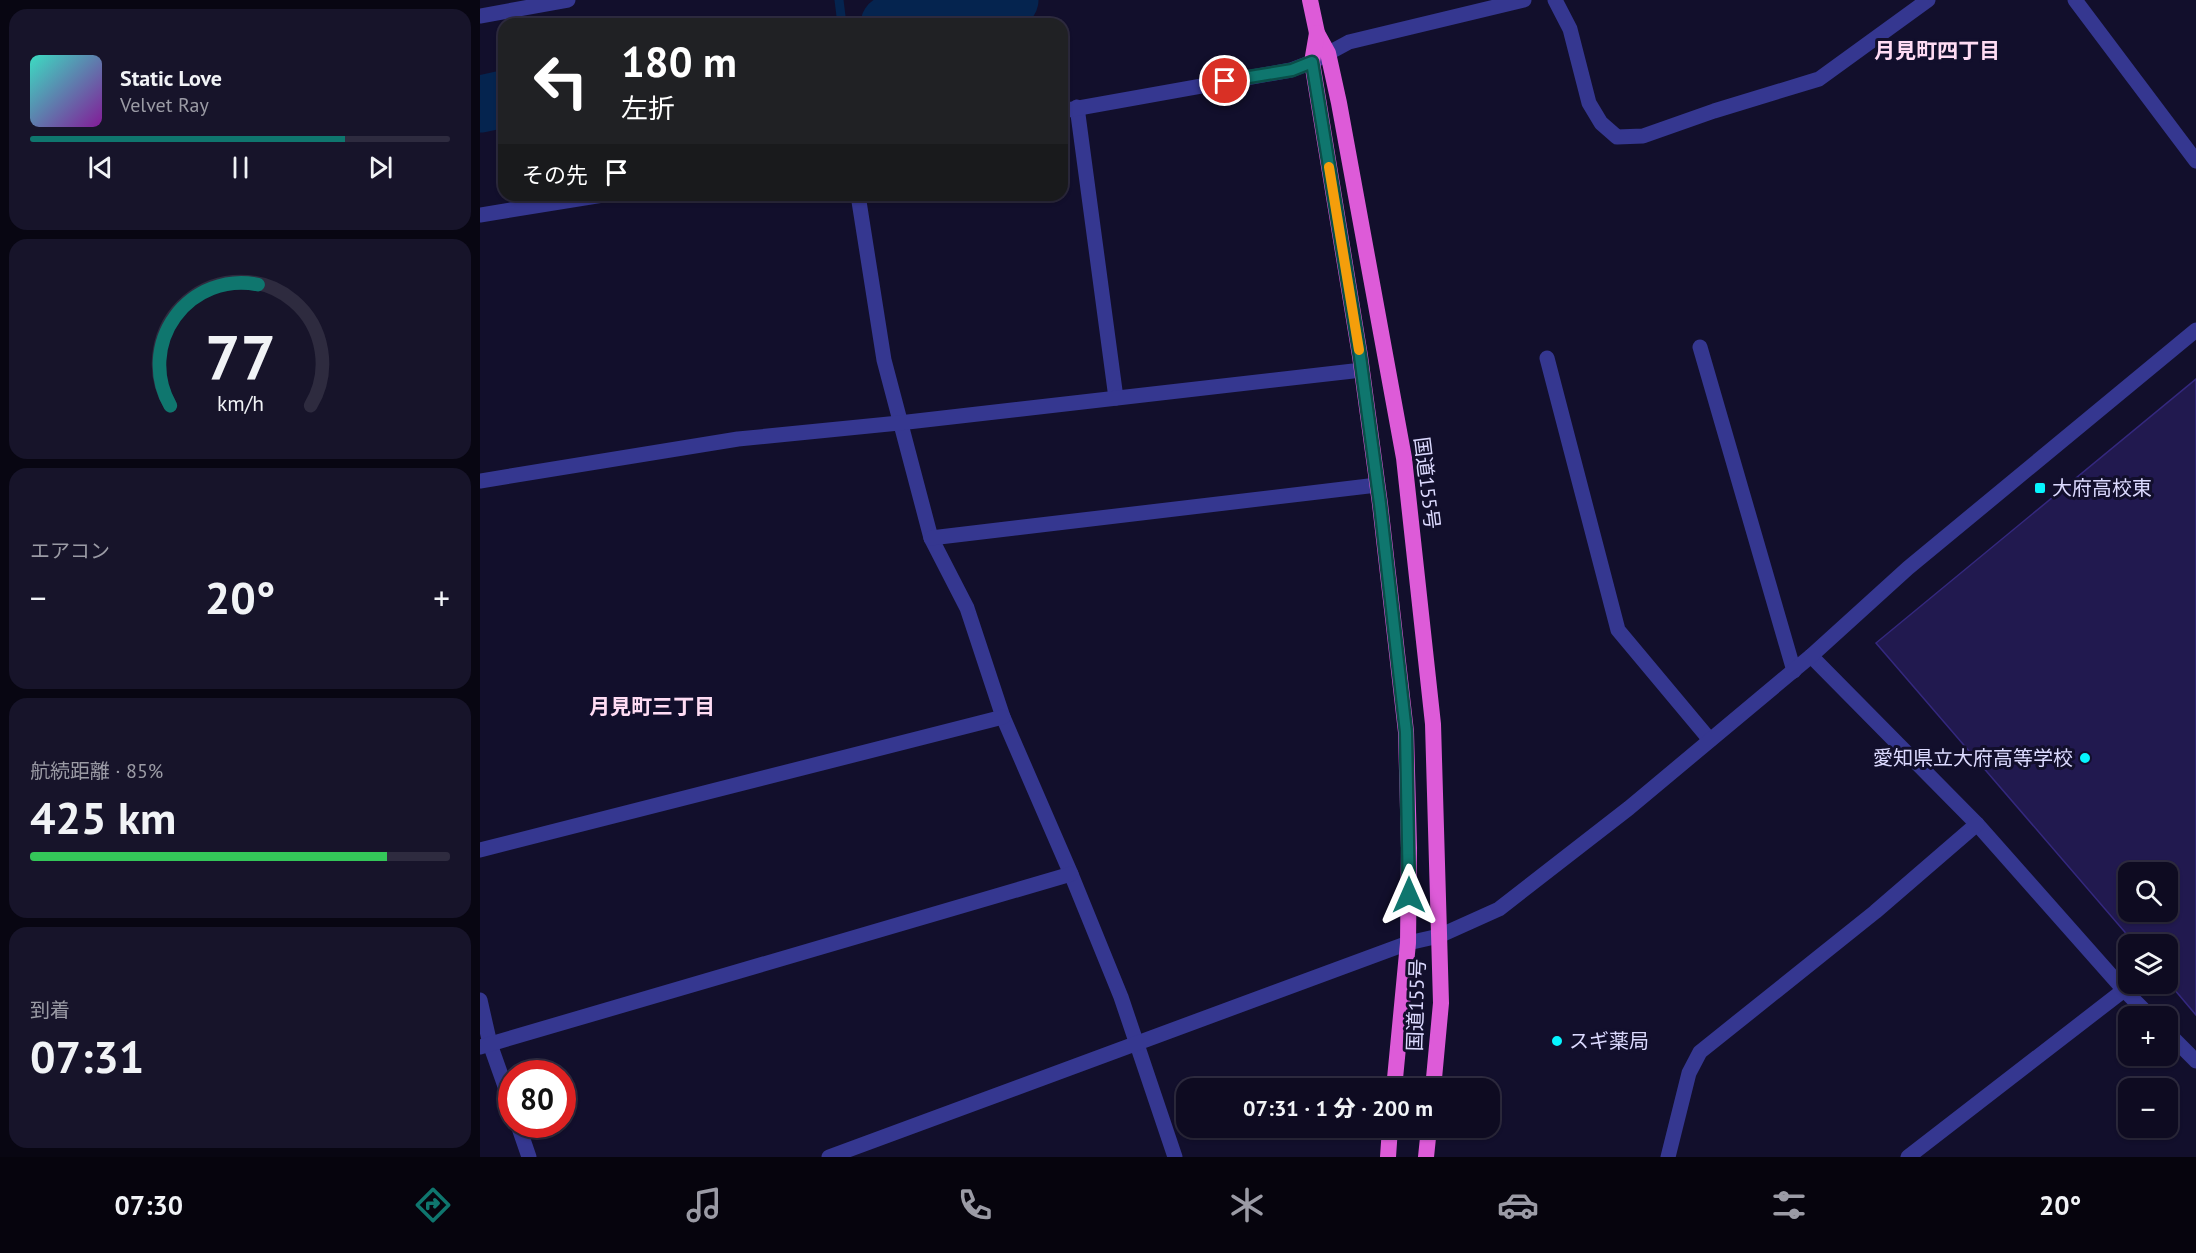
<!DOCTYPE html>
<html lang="ja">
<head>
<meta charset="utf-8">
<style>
	body { margin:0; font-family:"PT Sans","Noto Sans JP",sans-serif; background:#17142a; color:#f1f3f6; height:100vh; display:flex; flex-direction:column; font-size:22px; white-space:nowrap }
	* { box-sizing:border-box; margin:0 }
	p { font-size:20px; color:#9b9ba5 }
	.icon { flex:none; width:33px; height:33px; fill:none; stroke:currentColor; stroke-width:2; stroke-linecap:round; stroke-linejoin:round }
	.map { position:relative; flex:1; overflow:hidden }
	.drawer { display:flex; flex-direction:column; gap:9px; padding:9px; background:#080612; width:480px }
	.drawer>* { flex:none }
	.hud { position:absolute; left:18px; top:18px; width:570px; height:183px; border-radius:18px; box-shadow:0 2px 4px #0004,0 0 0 2px #2e2b3f; background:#202124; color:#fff; overflow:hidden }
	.buttons { position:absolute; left:1638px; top:862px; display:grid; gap:12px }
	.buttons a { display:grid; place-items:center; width:60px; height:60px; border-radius:12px; background:#0e0b21; box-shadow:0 2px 4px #0004,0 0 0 2px #2e2b3f; font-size:30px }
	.speed { position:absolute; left:18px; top:1060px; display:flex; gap:12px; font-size:30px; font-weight:700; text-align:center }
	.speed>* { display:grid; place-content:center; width:78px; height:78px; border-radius:50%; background:#0e0b21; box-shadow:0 2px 4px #0004,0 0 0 2px #2e2b3f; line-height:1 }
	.speed .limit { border:9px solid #d22; background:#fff; color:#111 }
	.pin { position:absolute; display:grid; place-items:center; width:51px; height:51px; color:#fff; margin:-26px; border:3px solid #fff; border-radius:50%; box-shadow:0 2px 6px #0007 }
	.me { position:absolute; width:66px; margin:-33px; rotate:0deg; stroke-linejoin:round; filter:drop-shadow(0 0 4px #0008) }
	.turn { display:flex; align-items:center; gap:21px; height:126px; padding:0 24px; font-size:27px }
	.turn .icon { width:78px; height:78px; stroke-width:2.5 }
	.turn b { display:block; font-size:42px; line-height:51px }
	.then { display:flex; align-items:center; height:57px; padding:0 24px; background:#0003; gap:12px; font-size:22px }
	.big { font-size:45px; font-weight:800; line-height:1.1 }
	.drawer .tile { flex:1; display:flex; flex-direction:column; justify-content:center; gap:9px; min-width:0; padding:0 21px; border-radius:18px; background:#17142a }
	.drawer .dial { align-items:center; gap:0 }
	.dial svg { height:156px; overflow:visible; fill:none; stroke:#2e2b3f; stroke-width:7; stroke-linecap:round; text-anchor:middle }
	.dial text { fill:#f1f3f6; stroke:none }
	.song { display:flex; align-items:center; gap:18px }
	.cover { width:72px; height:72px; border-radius:9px; background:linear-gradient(135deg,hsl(170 70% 55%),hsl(290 70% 35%)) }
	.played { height:6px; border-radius:3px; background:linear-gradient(90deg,#0f766e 75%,#2e2b3f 75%) }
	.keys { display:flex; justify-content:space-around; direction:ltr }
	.heat { display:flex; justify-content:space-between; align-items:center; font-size:33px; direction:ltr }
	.charge { height:9px; border-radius:4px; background:linear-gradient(90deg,#34c759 85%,#2e2b3f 0) }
	.trip { position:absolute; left:696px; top:1078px; width:324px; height:60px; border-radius:18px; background:#0e0b21; box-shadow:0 2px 4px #0004,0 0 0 2px #2e2b3f; font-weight:800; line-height:60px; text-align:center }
	.dock { display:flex; height:96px; justify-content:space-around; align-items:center; background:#06040d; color:#9b9ba5 }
	.dock .icon { width:42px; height:42px }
	.dock .on { color:#0f766e }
	.dock b { font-size:27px; color:#f1f3f6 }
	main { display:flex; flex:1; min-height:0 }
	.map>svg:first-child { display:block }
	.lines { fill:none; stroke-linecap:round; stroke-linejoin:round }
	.stream { stroke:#05244f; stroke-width:9 }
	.river { stroke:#05244f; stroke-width:57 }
	.building { fill:#21194f; stroke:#34287e; stroke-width:1.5; fill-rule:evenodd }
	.minor { stroke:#353790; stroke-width:15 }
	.tertiary { stroke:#353790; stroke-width:15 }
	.trunk { stroke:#dd5bd8; stroke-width:16 }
	.route-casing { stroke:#0a4d48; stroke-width:15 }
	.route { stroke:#0f766e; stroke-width:10 }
	.slow { stroke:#f59e0b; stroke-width:10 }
	.poi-dot { fill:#06f5ff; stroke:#120f2c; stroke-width:2 }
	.labels { text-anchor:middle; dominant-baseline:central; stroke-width:6; stroke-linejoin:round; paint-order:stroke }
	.street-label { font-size:20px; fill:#dcdaff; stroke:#120f2c }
	.poi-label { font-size:20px; fill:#dcdaff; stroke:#120f2c; text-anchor:start }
	.neighbourhood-label { font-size:21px; font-weight:bold; fill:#ffdcf4; stroke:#120f2c }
</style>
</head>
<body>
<main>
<section class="drawer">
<div class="tile">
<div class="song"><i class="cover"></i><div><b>Static Love</b><p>Velvet Ray</p></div></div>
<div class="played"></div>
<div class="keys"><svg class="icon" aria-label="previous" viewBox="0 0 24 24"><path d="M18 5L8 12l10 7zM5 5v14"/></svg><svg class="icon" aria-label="pause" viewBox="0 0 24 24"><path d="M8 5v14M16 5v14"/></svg><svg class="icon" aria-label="next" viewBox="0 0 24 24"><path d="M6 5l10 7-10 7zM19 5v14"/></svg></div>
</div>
<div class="tile dial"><svg viewBox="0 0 100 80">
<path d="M14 69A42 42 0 1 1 86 69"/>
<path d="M14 69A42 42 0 0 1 59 7" stroke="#0f766e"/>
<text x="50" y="56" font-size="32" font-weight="700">77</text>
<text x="50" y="72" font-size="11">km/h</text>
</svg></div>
<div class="tile"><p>エアコン</p>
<div class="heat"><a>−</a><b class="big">20°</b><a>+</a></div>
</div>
<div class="tile"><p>航続距離 · 85%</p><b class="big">425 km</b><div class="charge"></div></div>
<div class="tile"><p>到着</p><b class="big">07:31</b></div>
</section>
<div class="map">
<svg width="1716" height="1157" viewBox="0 0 1716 1157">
	<rect width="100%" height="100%" fill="#120f2c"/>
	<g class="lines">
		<path class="stream" d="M359,0l3,24"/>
		<g class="river">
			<path d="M409,24l121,-24"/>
			<path d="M0,104l24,-5"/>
		</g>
	</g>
	<path class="building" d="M1716,379v636l-28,-33v-37h-32l-260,-302zM1648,873h40v39h-40z"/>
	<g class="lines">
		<g class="minor">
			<path d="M1075,0l15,29 19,74 12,20 16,14 26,-1 71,-25 105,-32 109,-79"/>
			<path d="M1595,0l121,161"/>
			<path d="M0,16l88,-16"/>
			<path d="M597,107l39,291"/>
			<path d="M582,111l229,-41 21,-8 37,-20 175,-42"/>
			<path d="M378,195l26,165 47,178 36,70 36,109 68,157 50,123 54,160"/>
			<path d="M0,215l123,-20"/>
			<path d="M1220,347l94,324"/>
			<path d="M1067,358l71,272 92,110"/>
			<path d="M0,481l258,-42 161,-16 463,-53"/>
			<path d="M451,538l446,-53"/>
			<path d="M1331,656l166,168 147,166 27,27"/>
			<path d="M0,850l523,-133"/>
			<path d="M0,1000l10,44 22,62"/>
			<path d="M1688,1033l28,28"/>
			<path d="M0,1047l591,-173"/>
			<path d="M38,1125l11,32"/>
			<path d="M1188,1157l21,-84 11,-21 175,-140 102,-88"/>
			<path d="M1428,1157l216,-167"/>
		</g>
		<path class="tertiary" d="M349,1157l579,-214 31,-7 60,-27 130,-101 182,-152 97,-88 288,-238"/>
		<g class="trunk">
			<path d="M830,0l7,33 11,20 11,50 65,355 29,266 8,279 -8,86"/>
			<path d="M837,33l-5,29 48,294 20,148 26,228 3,116 -1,95 -14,146"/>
			<path d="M908,1157l2,-29"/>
			<path d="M946,1157l3,-29"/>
		</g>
	</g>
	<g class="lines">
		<g class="route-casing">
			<path id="route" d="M745,81l67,-11 20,-8 48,294 20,148 26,228 3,163"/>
		</g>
		<use href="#route" class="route"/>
		<path class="slow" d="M849,167l30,183"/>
	</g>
	<g class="poi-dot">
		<rect x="1554" y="482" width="12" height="12" rx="3"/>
		<circle cx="1605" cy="758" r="6"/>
		<circle cx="1077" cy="1041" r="6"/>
	</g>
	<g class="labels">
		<g class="street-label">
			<text transform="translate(947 483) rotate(83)">国道155号</text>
			<text transform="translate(936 1005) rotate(-88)">国道155号</text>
		</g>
		<g class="poi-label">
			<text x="1572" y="488">大府高校東</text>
			<text x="1593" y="758" text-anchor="end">愛知県立大府高等学校</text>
			<text x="1089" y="1041">スギ薬局</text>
		</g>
		<g class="neighbourhood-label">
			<text x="1457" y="50">月見町四丁目</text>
			<text x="172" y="706">月見町三丁目</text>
		</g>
	</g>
</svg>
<div class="buttons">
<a><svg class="icon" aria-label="search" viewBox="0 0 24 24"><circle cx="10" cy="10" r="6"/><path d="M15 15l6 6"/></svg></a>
<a><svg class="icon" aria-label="layers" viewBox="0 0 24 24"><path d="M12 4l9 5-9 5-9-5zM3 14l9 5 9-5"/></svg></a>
<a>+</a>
<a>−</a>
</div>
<div class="speed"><div class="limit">80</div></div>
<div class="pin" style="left:745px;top:81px;background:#d93025"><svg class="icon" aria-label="arrive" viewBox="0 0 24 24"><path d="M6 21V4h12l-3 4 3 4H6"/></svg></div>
<svg class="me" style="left:929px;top:895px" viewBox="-20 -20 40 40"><path d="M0-17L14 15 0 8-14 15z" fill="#0f766e" stroke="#fff" stroke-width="4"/></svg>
<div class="trip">07:31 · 1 分 · 200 m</div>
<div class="hud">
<div class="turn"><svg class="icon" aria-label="left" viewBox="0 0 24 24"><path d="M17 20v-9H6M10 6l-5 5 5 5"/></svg><div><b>180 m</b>左折</div></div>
<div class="then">その先<svg class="icon" aria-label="arrive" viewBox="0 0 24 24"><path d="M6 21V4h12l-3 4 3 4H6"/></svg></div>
</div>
</div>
</main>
<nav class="dock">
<b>07:30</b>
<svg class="icon on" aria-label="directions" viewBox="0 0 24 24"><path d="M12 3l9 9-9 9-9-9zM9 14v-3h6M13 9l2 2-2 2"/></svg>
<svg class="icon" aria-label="music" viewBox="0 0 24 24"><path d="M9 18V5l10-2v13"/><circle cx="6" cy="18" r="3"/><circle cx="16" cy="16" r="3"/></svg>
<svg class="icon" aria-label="phone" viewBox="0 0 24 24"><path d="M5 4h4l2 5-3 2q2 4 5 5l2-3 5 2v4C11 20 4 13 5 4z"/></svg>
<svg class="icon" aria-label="climate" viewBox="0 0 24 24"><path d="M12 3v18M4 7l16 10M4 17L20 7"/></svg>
<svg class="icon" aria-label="car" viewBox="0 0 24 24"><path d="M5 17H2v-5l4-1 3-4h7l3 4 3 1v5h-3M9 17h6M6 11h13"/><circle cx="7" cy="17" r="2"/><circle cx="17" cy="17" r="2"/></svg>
<svg class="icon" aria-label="filters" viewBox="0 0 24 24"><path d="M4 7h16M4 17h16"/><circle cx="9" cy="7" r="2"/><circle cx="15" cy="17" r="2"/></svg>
<b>20°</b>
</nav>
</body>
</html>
